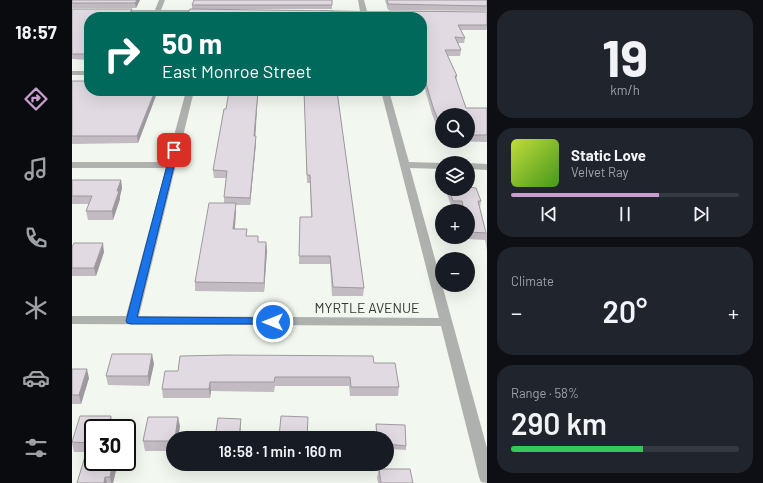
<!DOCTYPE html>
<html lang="en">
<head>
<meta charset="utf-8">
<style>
	body { margin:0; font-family:Barlow,sans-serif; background:#20242c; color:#f1f3f6; height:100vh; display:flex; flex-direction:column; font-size:15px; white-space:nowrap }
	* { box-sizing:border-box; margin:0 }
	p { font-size:13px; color:#9ea1a6 }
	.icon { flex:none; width:22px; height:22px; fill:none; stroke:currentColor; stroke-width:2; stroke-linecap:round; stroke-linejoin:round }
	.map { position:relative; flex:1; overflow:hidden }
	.sheet { display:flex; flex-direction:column; gap:10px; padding:10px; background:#0d0f14; width:276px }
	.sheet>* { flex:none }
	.banner { position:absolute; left:12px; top:12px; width:343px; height:84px; border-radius:16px; box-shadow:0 4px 16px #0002; background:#00695c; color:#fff; overflow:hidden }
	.fabs { position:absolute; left:363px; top:108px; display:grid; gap:8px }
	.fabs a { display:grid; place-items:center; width:40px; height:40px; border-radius:50%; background:#171b24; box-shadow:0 4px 16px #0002; font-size:20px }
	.speed { position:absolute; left:12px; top:419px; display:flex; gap:8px; font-size:20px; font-weight:700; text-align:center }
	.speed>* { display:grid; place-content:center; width:52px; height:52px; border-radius:50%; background:#171b24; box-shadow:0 4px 16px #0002; line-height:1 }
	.speed .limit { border:2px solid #111; border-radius:6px; background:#fff; color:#111 }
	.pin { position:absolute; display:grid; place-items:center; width:34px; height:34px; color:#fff; margin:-17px; border-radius:8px; box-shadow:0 2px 6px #0006 }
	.me { position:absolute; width:44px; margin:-22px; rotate:270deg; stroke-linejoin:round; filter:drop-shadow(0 0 3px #0008) }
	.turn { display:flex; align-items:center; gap:14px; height:84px; padding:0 12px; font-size:18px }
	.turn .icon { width:52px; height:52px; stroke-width:2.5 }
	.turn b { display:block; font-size:28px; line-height:34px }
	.big { font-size:30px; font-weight:600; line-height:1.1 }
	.sheet .widget { flex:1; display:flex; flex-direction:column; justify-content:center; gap:6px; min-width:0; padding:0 14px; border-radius:16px; background:#20242c }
	.sheet .dial { align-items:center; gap:0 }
	.dial b { font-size:52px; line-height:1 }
	.song { display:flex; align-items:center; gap:12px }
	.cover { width:48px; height:48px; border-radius:6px; background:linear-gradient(135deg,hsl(70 70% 55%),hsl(100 70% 35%)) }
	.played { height:4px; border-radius:2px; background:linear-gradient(90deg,#c79ece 65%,#363941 65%) }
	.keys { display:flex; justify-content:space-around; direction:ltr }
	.heat { display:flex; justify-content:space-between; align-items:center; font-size:22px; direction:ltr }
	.charge { height:6px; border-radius:3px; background:linear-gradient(90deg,#34c759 58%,#363941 0) }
	.trip { position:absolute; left:94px; top:431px; width:228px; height:40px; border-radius:20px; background:#171b24; box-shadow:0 4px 16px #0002; font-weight:600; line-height:40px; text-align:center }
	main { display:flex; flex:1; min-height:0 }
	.dock { display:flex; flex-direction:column; width:72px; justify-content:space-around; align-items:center; background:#090b0e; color:#9ea1a6 }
	.dock .icon { width:28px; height:28px }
	.dock .active { color:#c79ece }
	.dock b { font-size:18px; color:#f1f3f6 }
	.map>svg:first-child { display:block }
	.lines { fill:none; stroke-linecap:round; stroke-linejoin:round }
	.minor { fill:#aeb1ad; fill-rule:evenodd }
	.wall { fill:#c2bbc2 }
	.shaded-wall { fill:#9e999e }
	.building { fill:#e1dae2; stroke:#9e999e }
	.route { fill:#1a73e8; stroke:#114b97 }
	.labels { text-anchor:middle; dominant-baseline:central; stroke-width:3.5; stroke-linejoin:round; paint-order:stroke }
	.street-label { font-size:14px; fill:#333632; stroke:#f2f8ef }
</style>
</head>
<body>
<main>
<nav class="dock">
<b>18:57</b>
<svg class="icon active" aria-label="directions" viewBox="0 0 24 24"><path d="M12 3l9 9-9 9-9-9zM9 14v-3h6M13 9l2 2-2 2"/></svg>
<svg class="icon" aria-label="music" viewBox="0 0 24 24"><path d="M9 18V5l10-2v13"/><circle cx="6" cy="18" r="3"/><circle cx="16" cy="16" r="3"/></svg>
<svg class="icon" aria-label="phone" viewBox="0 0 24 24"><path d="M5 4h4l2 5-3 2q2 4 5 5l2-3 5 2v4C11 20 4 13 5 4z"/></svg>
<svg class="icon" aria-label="climate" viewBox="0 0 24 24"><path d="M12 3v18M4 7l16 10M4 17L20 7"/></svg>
<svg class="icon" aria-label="car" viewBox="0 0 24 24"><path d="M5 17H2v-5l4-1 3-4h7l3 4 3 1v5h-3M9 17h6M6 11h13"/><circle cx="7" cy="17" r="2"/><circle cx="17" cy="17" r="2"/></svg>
<svg class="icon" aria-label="filters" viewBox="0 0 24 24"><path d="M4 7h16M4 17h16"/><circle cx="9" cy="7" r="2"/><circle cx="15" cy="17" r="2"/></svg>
</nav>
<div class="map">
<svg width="415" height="483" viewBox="0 0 415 483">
	<rect width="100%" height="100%" fill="#f2f8ef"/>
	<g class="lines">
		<g class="minor">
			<path d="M87,0h6l-4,10h41l3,2 -3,2h-43l-1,3h-6l1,-3h-35l-3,-2 3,-2h37z"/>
			<path d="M286,0h6l3,11h37l3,2 -3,2 -36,-1v3h-6l-1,-3h-41l-3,-2 3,-2 40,1z"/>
			<rect x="0" y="71" width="17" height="4"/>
			<path d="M114,91h8l-55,225 300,2 -58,-227h8l20,71 33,1v6l-32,-1 77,280v35l-6,-1 -2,-5 -38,-151 -369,-2v-8h54l40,-148h-94v-6h95z"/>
			<path d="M396,163l19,1v6l-19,-1z"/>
		</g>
	</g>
	<g class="wall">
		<path d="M0,0h68l-4,8h-64z"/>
		<path d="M313,0h102v11l-99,-1z"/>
		<rect x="120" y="5" width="140" height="4"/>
		<path d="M0,9h60v5l-43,3v43l-17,-1z"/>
		<path d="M318,11l97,1v18h-26l4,8 -1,5h-6l3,7 -1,6h-12l9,20 -1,5 10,27h21v34l-44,-1h25v-26h-26v24l-10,-25 -10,-35v-62h-32z"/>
		<path d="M0,81l85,12 -19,50 -66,1z"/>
		<path d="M158,91h28l-3,45 1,7 -6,62h-14v6l-1,18 23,13h8l1,9 -3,41 -69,-1v-9l29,-79v-6l2,-19h-12l-1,-8z"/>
		<path d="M232,91h33l27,197 -1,8h-31l-2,-32h-31l1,-47h11l-1,-34h-3z"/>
		<path d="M0,180h49l1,8 -2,9v2l-7,21h-25l-2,-9 3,-7h-17z"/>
		<path d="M376,189h20l13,12 -1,7 6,25h1v17l-2,-10 -18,-1v-2h1v-26h-7v-3h-9l-5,-14z"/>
		<path d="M0,247l32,5 -8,24h-24z"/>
		<path d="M302,363l25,24 -1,9h-48l-1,-10h-74l-1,6 -63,-1 -1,7h-47l-1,-9 16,-18z"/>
		<path d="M82,364l-5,22 -41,-1 -2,-9z"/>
		<path d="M0,369l17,9 -8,26h-9z"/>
		<path d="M304,424l30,22v4l-19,-1v-11h-11z"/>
		<path d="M41,426l-20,36h25l-5,21h-36l9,-31h-12l-2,-8v-3z"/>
		<path d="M108,426l-2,12h-5v13h-28l-2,-10z"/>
		<path d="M307,469l34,14h-35l-1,-5z"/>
	</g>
	<g class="shaded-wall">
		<path d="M65,0h3l-4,8 -1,-5z"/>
		<path d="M60,9v5l-1,3h-4z"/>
		<path d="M83,91h2v2l-19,50 -1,-7z"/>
		<path d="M186,91l-3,52 -1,-7z"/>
		<path d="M184,136v7l-6,62v-7z"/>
		<path d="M49,180l1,8 -2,8v3l-7,21 -1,-9 5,-20z"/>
		<path d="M164,203v8l-2,26 -1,-8z"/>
		<path d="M194,242l1,9 -3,41v-9z"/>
		<path d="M31,243l1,9 -8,24 -2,-8z"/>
		<path d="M80,354l2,10 -5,22 -1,-10z"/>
		<path d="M15,369l2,9 -8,26 -2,-9z"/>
		<path d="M138,382l1,9 -1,7 -1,-9z"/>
		<path d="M39,416l2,10v2h-5z"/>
		<path d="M106,417l2,9 -2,12h-3z"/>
		<path d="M169,419v5l-1,14h-1z"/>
		<path d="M41,462h5l-5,21h-2l-1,-6z"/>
		<path d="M33,477l2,6h-3z"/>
	</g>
	<g class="building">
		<path d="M0,0h65l-2,3h-63z"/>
		<path d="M122,0h138v5h-140z"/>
		<path d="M315,0h100v6l-99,-2z"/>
		<path d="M0,9h60l-5,8h-38v37h-17z"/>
		<path d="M118,9l143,2 1,6h-148z"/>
		<path d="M318,11l97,1v13h-29l7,13 -10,-1 6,13h-16l12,26h-2l11,32h21v27h-19v-20h-26v15l-9,-23 -11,-37v-53h-30z"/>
		<path d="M0,81h17v10h66l-18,45h-65z"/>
		<path d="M157,91h29l-4,45h2l-6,62 -26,-1 3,-26 -14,-1 11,-61h2z"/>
		<path d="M232,91h33l27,197 -31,-1 -3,-31h-31l1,-39h12l-2,-42h-3z"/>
		<path d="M0,180h49l-4,11h2l-7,20h-26l6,-15h-20z"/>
		<path d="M396,187l8,1 5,13h-3l8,32 -17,-1 -1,-3v-18h-4l-2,-10h-9l-4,-12h19z"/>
		<path d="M137,203h27l-3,26h14l-1,7h12v6h8l-2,41 -69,-1z"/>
		<path d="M2,243h29l-9,25h-22v-21z"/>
		<path d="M40,354h40l-4,22h-42z"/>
		<path d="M155,355l146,1 1,7h21l4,24h-48l-1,-10h-75l-1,5h-64l-1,7h-47l3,-18h13l2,-15z"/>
		<path d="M0,369h15l-8,26h-7z"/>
		<path d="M8,416h31l-3,12h-15v34h20l-3,15h-5l-1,6h-27l12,-40 -17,-1z"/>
		<path d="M209,416l27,1 -1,21 -28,-1z"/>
		<path d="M76,417h30l-3,21h-2v3h-30z"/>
		<path d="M146,418l23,1 -2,19h-24z"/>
		<path d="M304,424l29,1 1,21 -19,-2v-6h-10z"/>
		<path d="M307,469h31l3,14h-32z"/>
	</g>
	<path class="route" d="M102,148l4,2 -41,167 136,1 3,1 2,3 -2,2h-145l-4,-1 -1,-2 45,-171z"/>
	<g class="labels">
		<g class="street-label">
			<text x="295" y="307">MYRTLE AVENUE</text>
		</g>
	</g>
</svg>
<div class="fabs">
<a><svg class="icon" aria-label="search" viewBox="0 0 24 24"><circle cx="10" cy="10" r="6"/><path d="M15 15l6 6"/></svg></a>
<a><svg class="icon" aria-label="layers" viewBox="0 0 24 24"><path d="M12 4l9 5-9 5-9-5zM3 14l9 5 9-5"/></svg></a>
<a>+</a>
<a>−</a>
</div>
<div class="speed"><div class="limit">30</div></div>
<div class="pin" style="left:102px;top:150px;background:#d93025"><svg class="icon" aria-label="arrive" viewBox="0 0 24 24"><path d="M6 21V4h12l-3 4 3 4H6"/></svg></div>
<svg class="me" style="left:201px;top:322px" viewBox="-20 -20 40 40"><circle r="17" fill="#1a73e8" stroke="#fff" stroke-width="3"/><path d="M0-11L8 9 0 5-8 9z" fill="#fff"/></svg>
<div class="trip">18:58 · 1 min · 160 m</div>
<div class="banner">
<div class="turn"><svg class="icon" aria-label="right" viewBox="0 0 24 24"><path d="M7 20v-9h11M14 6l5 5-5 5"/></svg><div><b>50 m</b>East Monroe Street</div></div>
</div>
</div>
<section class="sheet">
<div class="widget dial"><b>19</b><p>km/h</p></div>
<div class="widget">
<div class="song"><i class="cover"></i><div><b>Static Love</b><p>Velvet Ray</p></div></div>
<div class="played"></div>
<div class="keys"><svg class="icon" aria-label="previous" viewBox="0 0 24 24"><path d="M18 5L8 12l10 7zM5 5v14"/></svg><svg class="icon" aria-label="pause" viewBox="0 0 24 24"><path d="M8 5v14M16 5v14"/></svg><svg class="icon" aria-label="next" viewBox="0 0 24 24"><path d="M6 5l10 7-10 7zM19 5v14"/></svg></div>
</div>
<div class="widget"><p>Climate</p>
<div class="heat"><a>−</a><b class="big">20°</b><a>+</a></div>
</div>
<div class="widget"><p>Range · 58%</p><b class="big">290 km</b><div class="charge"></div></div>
</section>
</main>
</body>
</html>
